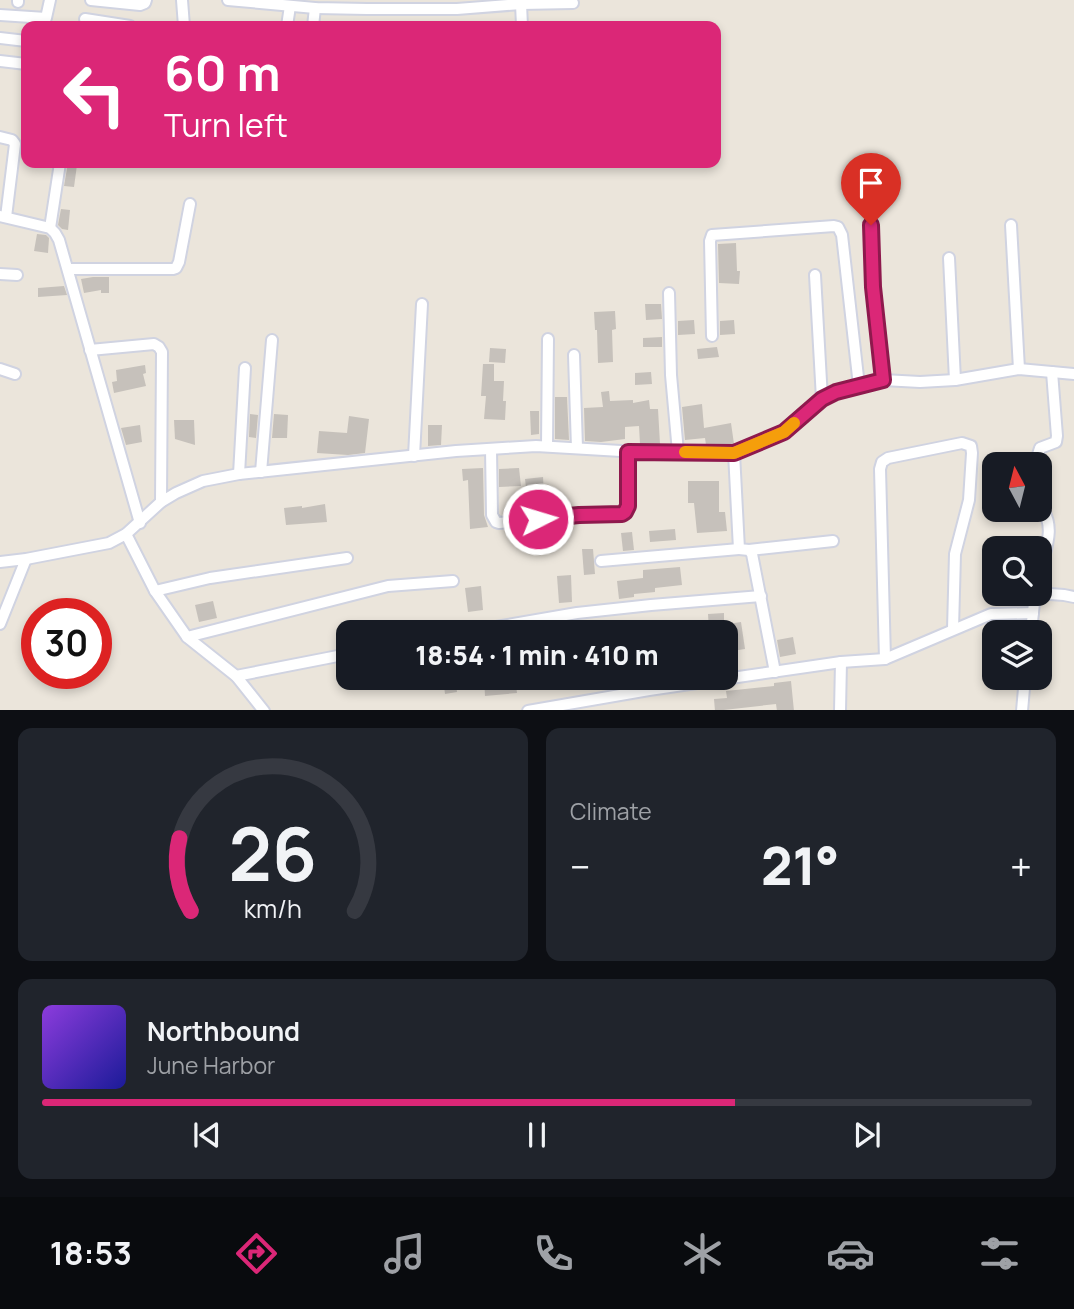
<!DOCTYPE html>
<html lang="en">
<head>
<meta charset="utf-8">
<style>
	body { margin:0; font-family:Manrope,sans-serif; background:#20242c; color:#f1f3f6; height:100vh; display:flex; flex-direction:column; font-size:26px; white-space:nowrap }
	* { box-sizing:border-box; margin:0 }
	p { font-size:23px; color:#9ea1a6 }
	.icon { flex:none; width:38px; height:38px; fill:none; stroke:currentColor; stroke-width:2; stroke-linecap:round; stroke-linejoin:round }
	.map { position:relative; height:710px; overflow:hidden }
	.side { display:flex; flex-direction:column; gap:18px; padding:18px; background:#0d0f14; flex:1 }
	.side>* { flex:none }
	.banner { position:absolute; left:21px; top:21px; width:700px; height:147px; border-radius:14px; box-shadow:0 4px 10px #0003; background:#db2777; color:#fff; overflow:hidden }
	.needle { width:46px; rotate:353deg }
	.tools { position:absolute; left:982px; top:452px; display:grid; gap:14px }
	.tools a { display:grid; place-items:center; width:70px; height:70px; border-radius:14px; background:#171b24; box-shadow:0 4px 10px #0003; font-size:35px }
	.speed { position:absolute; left:21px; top:598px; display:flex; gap:14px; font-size:35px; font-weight:700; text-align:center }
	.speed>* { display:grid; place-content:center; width:91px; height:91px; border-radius:50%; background:#171b24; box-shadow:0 4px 10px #0003; line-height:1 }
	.speed .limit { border:10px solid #d22; background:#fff; color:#111 }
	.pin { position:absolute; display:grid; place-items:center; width:60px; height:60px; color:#fff; margin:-72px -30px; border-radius:50% 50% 50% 0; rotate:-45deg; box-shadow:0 0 7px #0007 }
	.pin .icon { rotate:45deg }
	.me { position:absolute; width:77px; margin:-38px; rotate:85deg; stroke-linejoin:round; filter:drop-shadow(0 0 5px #0008) }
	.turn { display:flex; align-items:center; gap:24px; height:147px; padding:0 28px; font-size:32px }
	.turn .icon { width:91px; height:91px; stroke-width:2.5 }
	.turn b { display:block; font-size:49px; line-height:60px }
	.big { font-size:52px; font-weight:800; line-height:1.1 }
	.side .card { flex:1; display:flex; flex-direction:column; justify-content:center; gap:10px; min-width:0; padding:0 24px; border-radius:14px; background:#20242c }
	.side .dial { align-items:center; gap:0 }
	.dial svg { height:182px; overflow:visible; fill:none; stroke:#363941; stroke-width:7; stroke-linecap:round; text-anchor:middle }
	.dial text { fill:#f1f3f6; stroke:none }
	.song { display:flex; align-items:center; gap:21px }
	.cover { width:84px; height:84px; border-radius:10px; background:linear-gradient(135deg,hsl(270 70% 55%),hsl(240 70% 35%)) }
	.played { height:7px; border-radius:4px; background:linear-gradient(90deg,#db2777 70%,#363941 70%) }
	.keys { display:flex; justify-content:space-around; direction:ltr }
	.heat { display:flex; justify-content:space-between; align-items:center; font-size:38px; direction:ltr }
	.side .tiles { flex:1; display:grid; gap:18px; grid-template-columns:1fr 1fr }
	.card:last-child { grid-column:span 2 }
	.trip { position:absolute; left:336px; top:620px; width:402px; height:70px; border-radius:14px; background:#171b24; box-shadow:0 4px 10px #0003; font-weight:800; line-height:70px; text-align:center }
	.menu { display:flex; height:112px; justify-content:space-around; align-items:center; background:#090b0e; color:#9ea1a6 }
	.menu .icon { width:49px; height:49px }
	.menu .current { color:#db2777 }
	.menu b { font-size:32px; color:#f1f3f6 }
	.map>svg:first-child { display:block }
	.building { fill:#c6c1bb }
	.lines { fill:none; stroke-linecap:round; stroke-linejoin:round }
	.minor-casing { stroke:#d0d3e1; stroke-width:14 }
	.minor { stroke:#fff; stroke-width:10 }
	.route-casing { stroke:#8e194d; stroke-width:18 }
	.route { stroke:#db2777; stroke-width:12 }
	.slow { stroke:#f59e0b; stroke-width:12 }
</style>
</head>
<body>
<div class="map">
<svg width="1074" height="711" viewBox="0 0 1074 711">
	<rect width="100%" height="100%" fill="#ebe5db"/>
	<g class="building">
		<path d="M68,163l9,2 -3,22 -10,-1z"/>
		<path d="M61,209l9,1 -2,20 -6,-1 -4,-4z"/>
		<path d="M37,234l9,1 3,3 -1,15 -14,-2z"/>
		<path d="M736,243l1,28h3l-1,13 -20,-1 -1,-39z"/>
		<path d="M93,277h16v16h-8v-3l-17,3 -3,-14z"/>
		<path d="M64,286l3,9 -29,2v-9z"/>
		<path d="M645,304h16l1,15 -16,1z"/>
		<path d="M615,311l1,18 -4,1 1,32 -15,1 -1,-33h-2l-1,-18z"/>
		<path d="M694,320l1,14 -17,1v-14z"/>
		<path d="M734,320l1,14 -15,1v-14z"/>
		<path d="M662,337v10h-19v-9z"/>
		<path d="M717,347l2,10 -21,2 -1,-10z"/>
		<path d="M490,348l16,1 -1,14 -16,-1z"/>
		<path d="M483,364h11v17h10l-1,20h3l-1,19 -21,-1 2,-23h-5z"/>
		<path d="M145,365l1,8 -3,1 3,12 -32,7 -2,-11 5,-1 -1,-11z"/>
		<path d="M651,372l1,12 -17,1v-12z"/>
		<path d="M609,391l1,10 23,-1v3l16,-3 1,9h8l2,35h-20l-1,-18 -14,1v12l-24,3 -16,-1 -1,-33 19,-1 -2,-15z"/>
		<path d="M555,397h12l2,43 -14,-1z"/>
		<path d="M702,404l2,24 27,-5 3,21 -28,1 -1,-7 -20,2 -3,-33z"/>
		<path d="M530,411h9v23l-8,1z"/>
		<path d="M250,414l8,1 -2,23 -7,-1z"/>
		<path d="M274,414l14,1 -1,23h-15z"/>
		<path d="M349,416l20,3 -4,34 -17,2 -31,-2 2,-22 28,2z"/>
		<path d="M174,420h20l1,25 -20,-6z"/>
		<path d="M140,425l2,17 -16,3 -5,-17z"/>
		<path d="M428,425h14l-1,20 -13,1z"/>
		<path d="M483,468l1,47 4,12 -18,2 -2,-49 -5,1 -1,-12z"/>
		<path d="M519,468l2,18 -22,1v-18z"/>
		<path d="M543,477l1,17 -17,2 -2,-17z"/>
		<path d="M688,481h31v31h6l2,19 -30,2 -3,-30h-6z"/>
		<path d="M325,504l2,18 -41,3 -2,-17 18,-2v2z"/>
		<path d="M675,529l1,11 -26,2 -1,-11z"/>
		<path d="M632,532l2,18 -11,1 -2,-18z"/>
		<path d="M582,549h11l2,25 -11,1z"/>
		<path d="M680,567l2,18 -27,3v4l-21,2v3l-15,2 -2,-18 26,-3v-8z"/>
		<path d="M571,575l1,27 -13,1 -2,-27z"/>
		<path d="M481,586l2,24 -15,2 -3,-24z"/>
		<path d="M213,601l4,17 -18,4 -4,-17z"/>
		<path d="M724,613v16h-15l-1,-15z"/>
		<path d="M741,622l4,27 -13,2 -4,-27z"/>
		<path d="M793,637l3,17 -16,3 -3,-17z"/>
		<path d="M443,677h12l2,15 -12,2z"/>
		<path d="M484,677h31l2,16 -32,3z"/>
		<path d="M791,681l3,30h-17l-1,-7 -61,7 -1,-12 13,-1 -1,-7 48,-5v-3z"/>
	</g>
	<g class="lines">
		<g class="minor-casing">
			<g id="minor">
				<path d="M91,0l49,5 5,-2 1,-3"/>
				<path d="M182,0l2,26"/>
				<path d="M228,0l87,8 52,1h90l64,-5 52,-1"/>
				<path d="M18,2v-2"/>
				<path d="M521,4l1,22"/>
				<path d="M0,15l46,3 4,-18"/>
				<path d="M85,19l45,7"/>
				<path d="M287,26l3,-20"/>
				<path d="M313,26l2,-18"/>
				<path d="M0,38l26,3"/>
				<path d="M0,61l26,3"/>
				<path d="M0,137l12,3 3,4 -9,73"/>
				<path d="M0,216l50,12 5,5 4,7 81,283"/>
				<path d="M871,225l2,62 10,93"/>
				<path d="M1011,225l8,144"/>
				<path d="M50,228l10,-65"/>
				<path d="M949,258l6,122"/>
				<path d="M68,269h105l3,-1 3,-6 11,-58"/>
				<path d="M0,274l17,1"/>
				<path d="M815,275l7,124"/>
				<path d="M669,293l2,82 7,77"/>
				<path d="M712,336l-2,-95 2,-6 122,-9 4,1 4,8 17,151"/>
				<path d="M90,350l64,-6 5,3 3,5 -1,150"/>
				<path d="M574,355l3,93"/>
				<path d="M0,369l15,5"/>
				<path d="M547,446l1,-107"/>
				<path d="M491,449l1,66 4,7 3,1 80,-8 43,-1 3,-2 3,-6v-55"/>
				<path d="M734,453l5,96 10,1 3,4 23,118"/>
				<path d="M414,456l8,-152"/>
				<path d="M1035,464l5,-16 16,-6 1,-6 -5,-64"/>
				<path d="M261,472l11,-132"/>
				<path d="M239,474l6,-106"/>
				<path d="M1040,506c17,20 5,44 0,67"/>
				<path d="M126,534l29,57 32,46 49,39 28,35"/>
				<path d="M749,550l84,-9"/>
				<path d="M601,561l138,-12"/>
				<path d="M0,562l26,-3 83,-16 17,-9 35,-32 15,-9 27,-12 36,-7 217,-23 80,-5 102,6 96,1 50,-22 38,-32 14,-7 47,-12 37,2 35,-2 64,-11 55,5"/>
				<path d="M155,591l55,-13 137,-20"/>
				<path d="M1036,593l28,2 10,2"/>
				<path d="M0,624l26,-65"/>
				<path d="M467,632l110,-19 74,-8 110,-9"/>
				<path d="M1031,632l4,-39"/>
				<path d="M187,637l201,-51 65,-5"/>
				<path d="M885,659l-5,-190 2,-7 6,-4 74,-15 9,3 1,7 -3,47 -14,54 -2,75"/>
				<path d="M236,676l112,-22"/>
				<path d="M528,711l121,-21 192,-28 44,-3 106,-45 42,-1"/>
				<path d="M840,711l1,-49"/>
				<path d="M1022,711l3,-34"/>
			</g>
		</g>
		<use href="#minor" class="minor"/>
	</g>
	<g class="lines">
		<g class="route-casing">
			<path id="route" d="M538,519l41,-4 43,-1 3,-2 3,-6v-54l106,1 50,-21 38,-33 14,-7 47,-12 -10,-93 -2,-62"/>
		</g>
		<use href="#route" class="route"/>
		<path class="slow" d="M685,452l49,1 50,-21 10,-9"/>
	</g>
</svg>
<div class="tools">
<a><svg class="needle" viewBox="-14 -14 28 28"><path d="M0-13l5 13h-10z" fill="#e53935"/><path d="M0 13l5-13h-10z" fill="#9ea1a6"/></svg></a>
<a><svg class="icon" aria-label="search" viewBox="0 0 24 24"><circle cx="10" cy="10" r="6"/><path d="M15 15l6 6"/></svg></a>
<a><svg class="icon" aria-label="layers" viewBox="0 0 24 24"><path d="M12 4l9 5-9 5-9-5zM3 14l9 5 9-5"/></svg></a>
</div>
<div class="speed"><div class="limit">30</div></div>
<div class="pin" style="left:871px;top:225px;background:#d93025"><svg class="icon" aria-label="arrive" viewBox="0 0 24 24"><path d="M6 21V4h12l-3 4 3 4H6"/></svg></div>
<svg class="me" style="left:538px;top:519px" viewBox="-20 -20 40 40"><circle r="17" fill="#db2777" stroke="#fff" stroke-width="3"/><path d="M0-11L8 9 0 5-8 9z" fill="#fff"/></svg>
<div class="trip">18:54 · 1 min · 410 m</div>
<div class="banner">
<div class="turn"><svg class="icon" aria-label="left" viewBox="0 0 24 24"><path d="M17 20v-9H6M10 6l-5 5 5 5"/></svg><div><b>60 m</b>Turn left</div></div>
</div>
</div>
<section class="side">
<div class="tiles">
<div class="card dial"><svg viewBox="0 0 100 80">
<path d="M14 69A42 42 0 1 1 86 69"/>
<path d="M14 69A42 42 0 0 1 9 37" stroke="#db2777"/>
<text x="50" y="56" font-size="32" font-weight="700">26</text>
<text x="50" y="72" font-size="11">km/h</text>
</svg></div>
<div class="card"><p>Climate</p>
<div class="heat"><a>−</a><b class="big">21°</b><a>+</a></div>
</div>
<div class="card">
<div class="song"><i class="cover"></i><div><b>Northbound</b><p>June Harbor</p></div></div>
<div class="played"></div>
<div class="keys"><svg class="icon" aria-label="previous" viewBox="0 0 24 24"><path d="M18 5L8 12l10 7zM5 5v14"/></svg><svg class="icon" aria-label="pause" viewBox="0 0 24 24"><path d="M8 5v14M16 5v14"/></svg><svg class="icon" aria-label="next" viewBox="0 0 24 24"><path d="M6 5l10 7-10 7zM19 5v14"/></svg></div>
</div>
</div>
</section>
<nav class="menu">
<b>18:53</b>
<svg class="icon current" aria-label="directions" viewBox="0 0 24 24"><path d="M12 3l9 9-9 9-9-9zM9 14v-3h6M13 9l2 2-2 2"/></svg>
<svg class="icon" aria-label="music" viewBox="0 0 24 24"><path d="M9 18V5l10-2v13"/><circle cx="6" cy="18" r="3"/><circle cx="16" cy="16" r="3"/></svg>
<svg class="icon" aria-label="phone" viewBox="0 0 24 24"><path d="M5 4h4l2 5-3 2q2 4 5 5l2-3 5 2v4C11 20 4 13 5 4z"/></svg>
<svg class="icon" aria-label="climate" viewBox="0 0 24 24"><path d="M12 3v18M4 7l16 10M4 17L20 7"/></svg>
<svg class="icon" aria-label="car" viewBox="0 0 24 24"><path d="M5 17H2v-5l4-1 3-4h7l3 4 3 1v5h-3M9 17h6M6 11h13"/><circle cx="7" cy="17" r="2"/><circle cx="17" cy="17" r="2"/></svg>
<svg class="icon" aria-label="filters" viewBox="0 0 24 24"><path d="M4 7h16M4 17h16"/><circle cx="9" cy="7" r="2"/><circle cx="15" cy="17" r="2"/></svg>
</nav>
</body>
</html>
